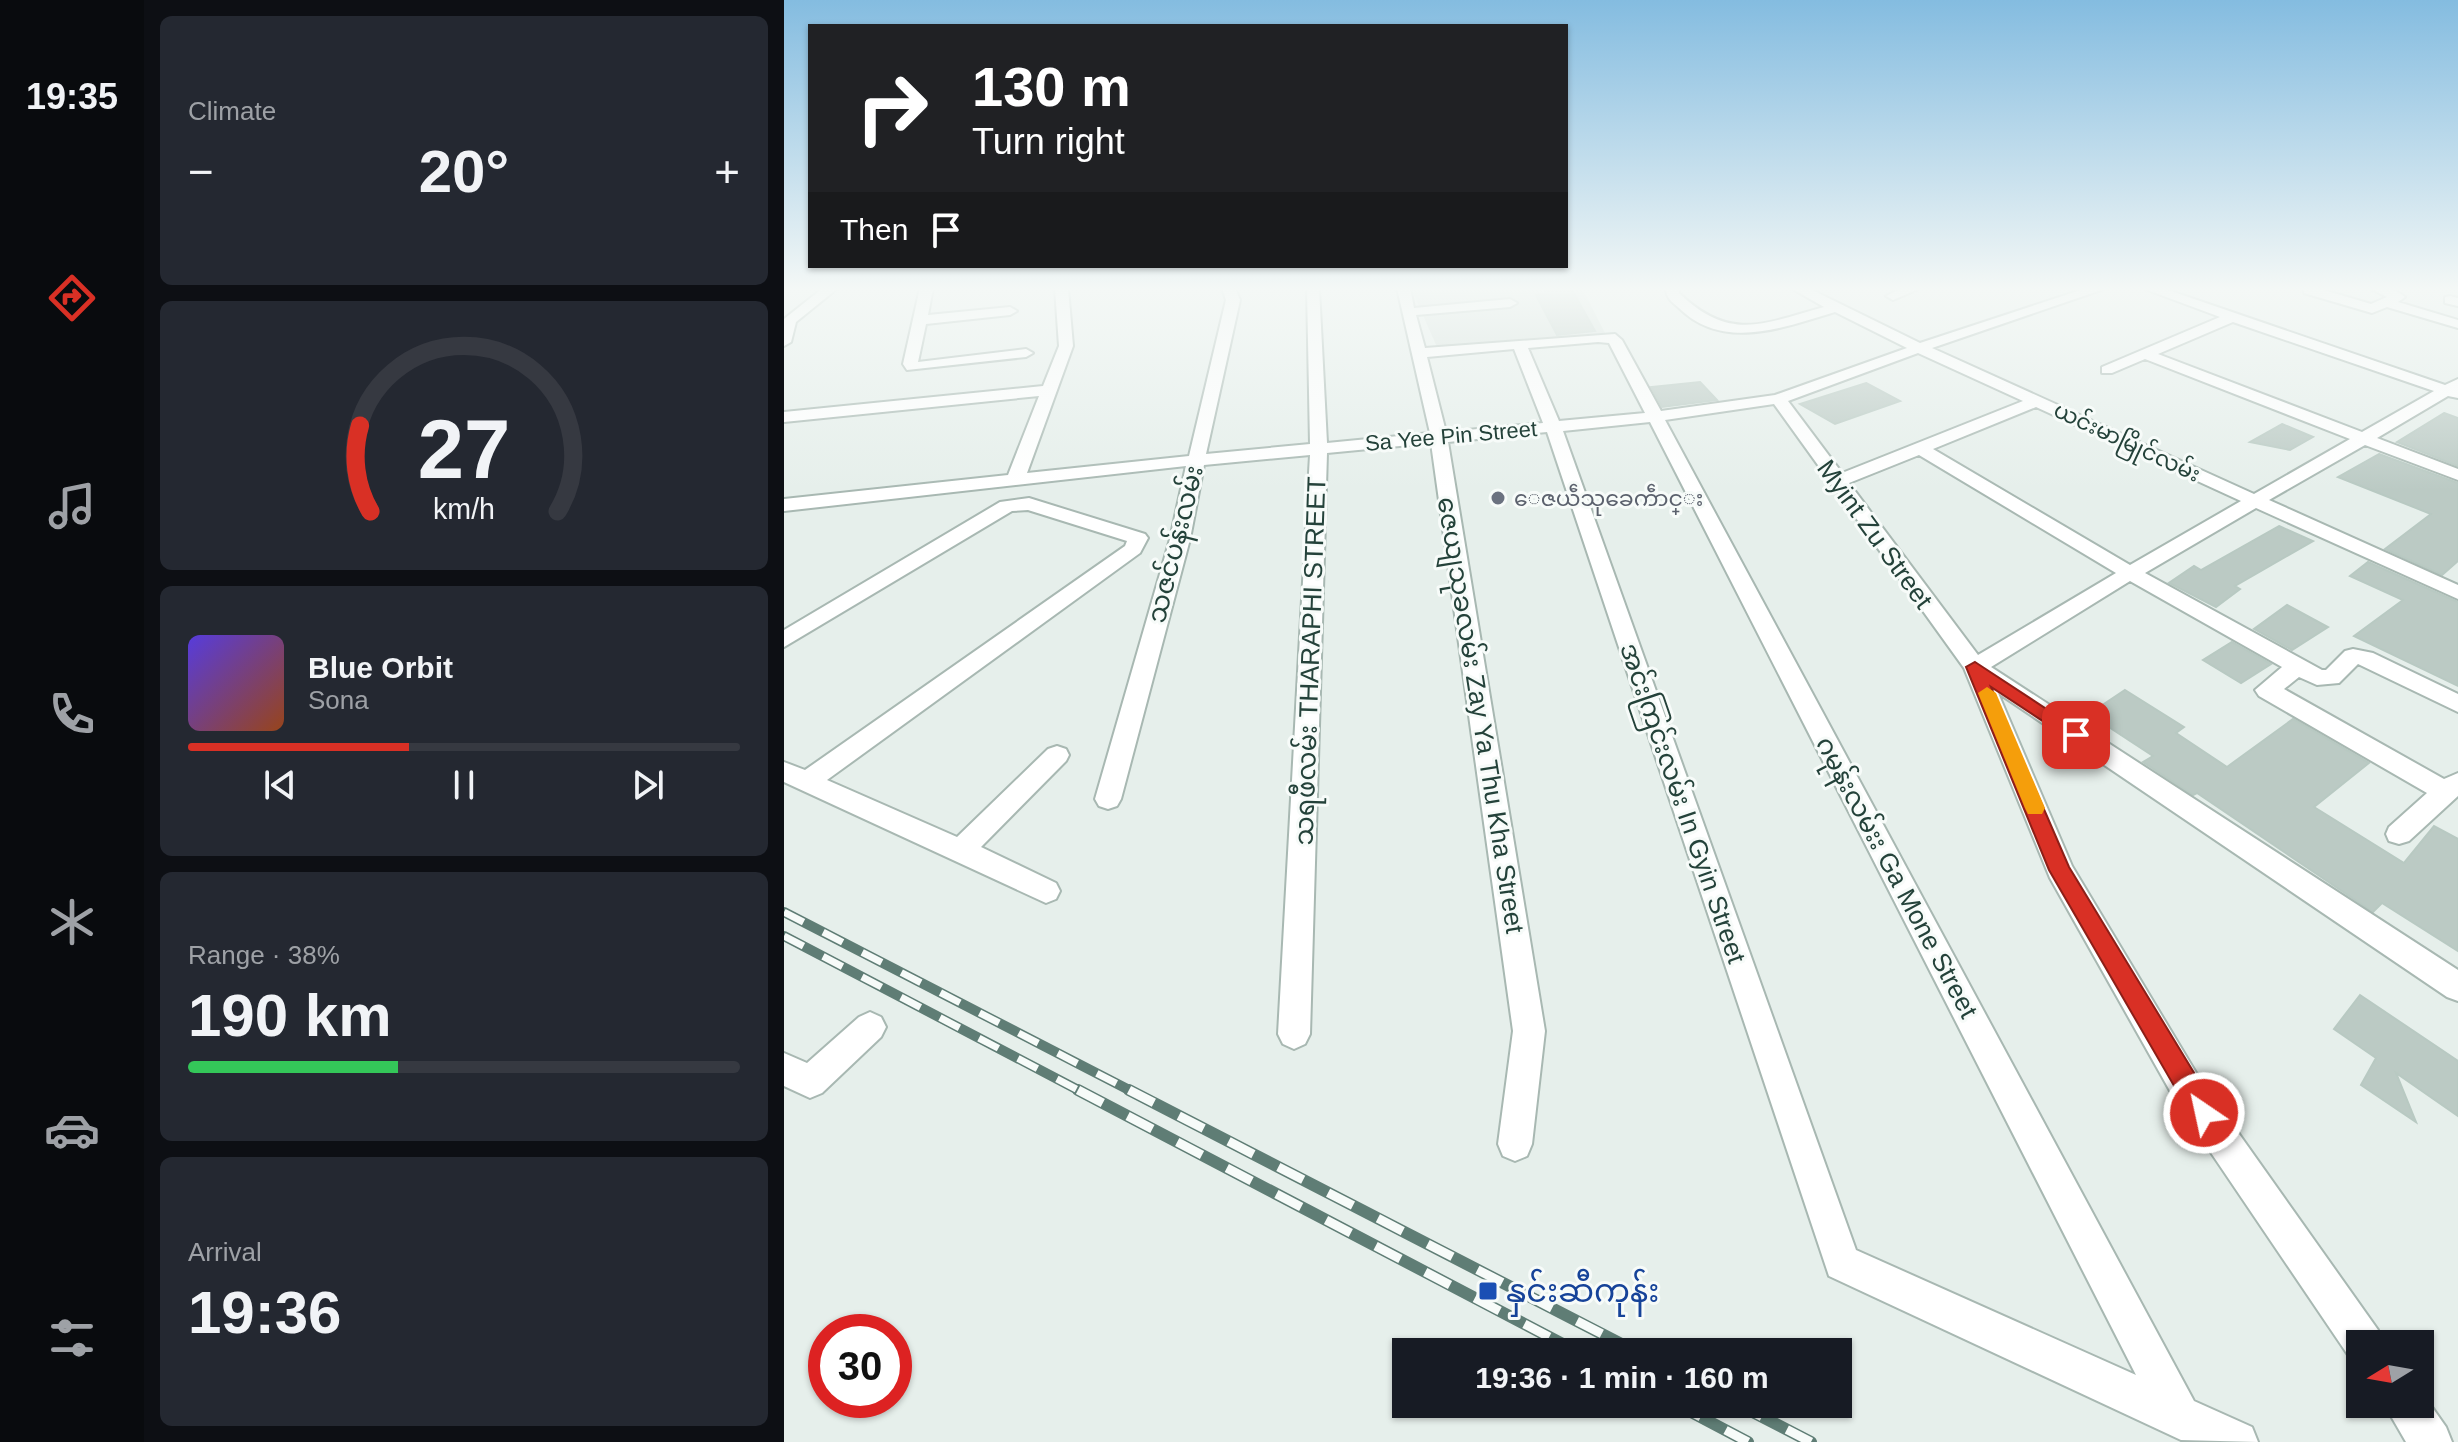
<!DOCTYPE html>
<html lang="en">
<head>
<meta charset="utf-8">
<style>
	body { margin:0; font-family:Arial,"Noto Sans Myanmar",sans-serif; background:#242831; color:#f1f3f6; height:100vh; display:flex; flex-direction:column; font-size:30px; white-space:nowrap }
	* { box-sizing:border-box; margin:0 }
	p { font-size:26px; color:#9ea1a6 }
	.icon { flex:none; width:44px; height:44px; fill:none; stroke:currentColor; stroke-width:2; stroke-linecap:round; stroke-linejoin:round }
	.map { position:relative; flex:1; overflow:hidden }
	.drawer { display:flex; flex-direction:column; gap:16px; padding:16px; background:#0d0f14; width:640px }
	.drawer>* { flex:none }
	.guide { position:absolute; left:24px; top:24px; width:760px; height:244px; border-radius:0px; box-shadow:0 2px 6px #0004; background:#202124; color:#fff; overflow:hidden }
	.needle { width:52px; rotate:259deg }
	.fabs { position:absolute; left:1562px; top:1330px; display:grid; gap:16px }
	.fabs a { display:grid; place-items:center; width:88px; height:88px; border-radius:0px; background:#171b24; box-shadow:0 2px 6px #0004; font-size:40px }
	.speed { position:absolute; left:24px; top:1314px; display:flex; gap:16px; font-size:40px; font-weight:700; text-align:center }
	.speed>* { display:grid; place-content:center; width:104px; height:104px; border-radius:50%; background:#171b24; box-shadow:0 2px 6px #0004; line-height:1 }
	.speed .limit { border:12px solid #d22; background:#fff; color:#111 }
	.pin { position:absolute; display:grid; place-items:center; width:68px; height:68px; color:#fff; margin:-34px; border-radius:16px; box-shadow:0 4px 12px #0006 }
	.me { position:absolute; width:88px; margin:-44px; rotate:326deg; stroke-linejoin:round; filter:drop-shadow(0 0 6px #0008) }
	.turn { display:flex; align-items:center; gap:28px; height:168px; padding:0 32px; font-size:36px }
	.turn .icon { width:104px; height:104px; stroke-width:2.5 }
	.turn b { display:block; font-size:56px; line-height:68px }
	.then { display:flex; align-items:center; height:76px; padding:0 32px; background:#0003; gap:16px; font-size:30px }
	.big { font-size:60px; font-weight:700; line-height:1.1 }
	.drawer .widget { flex:1; display:flex; flex-direction:column; justify-content:center; gap:12px; min-width:0; padding:0 28px; border-radius:12px; background:#242831 }
	.drawer .dial { align-items:center; gap:0 }
	.dial svg { height:208px; overflow:visible; fill:none; stroke:#363941; stroke-width:7; stroke-linecap:round; text-anchor:middle }
	.dial text { fill:#f1f3f6; stroke:none }
	.song { display:flex; align-items:center; gap:24px }
	.cover { width:96px; height:96px; border-radius:12px; background:linear-gradient(135deg,hsl(250 70% 55%),hsl(20 70% 35%)) }
	.played { height:8px; border-radius:4px; background:linear-gradient(90deg,#d93025 40%,#363941 40%) }
	.keys { display:flex; justify-content:space-around; direction:ltr }
	.heat { display:flex; justify-content:space-between; align-items:center; font-size:44px; direction:ltr }
	.charge { height:12px; border-radius:6px; background:linear-gradient(90deg,#34c759 38%,#363941 0) }
	.trip { position:absolute; left:608px; top:1338px; width:460px; height:80px; border-radius:0px; background:#171b24; box-shadow:0 2px 6px #0004; font-weight:700; line-height:80px; text-align:center }
	main { display:flex; flex:1; min-height:0 }
	.tabs { display:flex; flex-direction:column; width:144px; justify-content:space-around; align-items:center; background:#090b0e; color:#9ea1a6 }
	.tabs .icon { width:56px; height:56px }
	.tabs .on { color:#d93025 }
	.tabs b { font-size:36px; color:#f1f3f6 }
	.map>svg:first-child { display:block }
	.built { fill:#d4dfda }
	.building { fill:#bbcac4; stroke:#b8c9c2; stroke-width:2 }
	.lines { fill:none; stroke-linecap:round; stroke-linejoin:round }
	.minor-casing { stroke:#a8b8b2; stroke-width:4 }
	.minor { fill:#fff; fill-rule:evenodd }
	.rail-far1-casing { stroke:#5f7d75; stroke-width:10 }
	.rail-casing { stroke:#5f7d75; stroke-width:12 }
	.rail-far1 { stroke:#f7fbf9; stroke-width:7; stroke-dasharray:22; stroke-linecap:butt }
	.rail { stroke:#f7fbf9; stroke-width:9; stroke-dasharray:28; stroke-linecap:butt }
	.route { fill:#d93025; stroke:#8d1f18; stroke-width:2 }
	.slow { fill:#f59e0b }
	.worship-dot { fill:#6b7280; stroke:#f7fbf9; stroke-width:3 }
	.transit-dot { fill:#1a4fb4; stroke:#f7fbf9; stroke-width:3 }
	.labels { text-anchor:middle; dominant-baseline:central; stroke-width:6; stroke-linejoin:round; paint-order:stroke }
	.far-street-label { font-size:22px; fill:#24423a; stroke:#f7fbf9 }
	.far-worship-label { font-size:22px; fill:#5b616d; stroke:#f7fbf9; text-anchor:start }
	.street-label { font-size:26px; fill:#24423a; stroke:#f7fbf9 }
	.near-transit-label { font-size:32px; fill:#164399; stroke:#f7fbf9; text-anchor:start }
</style>
</head>
<body>
<main>
<nav class="tabs">
<b>19:35</b>
<svg class="icon on" aria-label="directions" viewBox="0 0 24 24"><path d="M12 3l9 9-9 9-9-9zM9 14v-3h6M13 9l2 2-2 2"/></svg>
<svg class="icon" aria-label="music" viewBox="0 0 24 24"><path d="M9 18V5l10-2v13"/><circle cx="6" cy="18" r="3"/><circle cx="16" cy="16" r="3"/></svg>
<svg class="icon" aria-label="phone" viewBox="0 0 24 24"><path d="M5 4h4l2 5-3 2q2 4 5 5l2-3 5 2v4C11 20 4 13 5 4z"/></svg>
<svg class="icon" aria-label="climate" viewBox="0 0 24 24"><path d="M12 3v18M4 7l16 10M4 17L20 7"/></svg>
<svg class="icon" aria-label="car" viewBox="0 0 24 24"><path d="M5 17H2v-5l4-1 3-4h7l3 4 3 1v5h-3M9 17h6M6 11h13"/><circle cx="7" cy="17" r="2"/><circle cx="17" cy="17" r="2"/></svg>
<svg class="icon" aria-label="filters" viewBox="0 0 24 24"><path d="M4 7h16M4 17h16"/><circle cx="9" cy="7" r="2"/><circle cx="15" cy="17" r="2"/></svg>
</nav>
<section class="drawer">
<div class="widget"><p>Climate</p>
<div class="heat"><a>−</a><b class="big">20°</b><a>+</a></div>
</div>
<div class="widget dial"><svg viewBox="0 0 100 80">
<path d="M14 69A42 42 0 1 1 86 69"/>
<path d="M14 69A42 42 0 0 1 10 36" stroke="#d93025"/>
<text x="50" y="56" font-size="32" font-weight="700">27</text>
<text x="50" y="72" font-size="11">km/h</text>
</svg></div>
<div class="widget">
<div class="song"><i class="cover"></i><div><b>Blue Orbit</b><p>Sona</p></div></div>
<div class="played"></div>
<div class="keys"><svg class="icon" aria-label="previous" viewBox="0 0 24 24"><path d="M18 5L8 12l10 7zM5 5v14"/></svg><svg class="icon" aria-label="pause" viewBox="0 0 24 24"><path d="M8 5v14M16 5v14"/></svg><svg class="icon" aria-label="next" viewBox="0 0 24 24"><path d="M6 5l10 7-10 7zM19 5v14"/></svg></div>
</div>
<div class="widget"><p>Range · 38%</p><b class="big">190 km</b><div class="charge"></div></div>
<div class="widget"><p>Arrival</p><b class="big">19:36</b></div>
</section>
<div class="map">
<svg width="1674" height="1442" viewBox="0 0 1674 1442">
	<rect width="100%" height="100%" fill="#e6efeb"/>
	<path class="built" d="M627,288h171l23,45 -168,14z"/>
	<g class="building">
		<path d="M760,288h27l24,43 -38,4 -21,-40 10,-1z"/>
		<path d="M916,382l17,18 -55,7 -11,-20z"/>
		<path d="M1082,383l34,18 -65,23 -35,-20z"/>
		<path d="M1660,413l14,5v48l-61,-24z"/>
		<path d="M1498,424l31,13 -23,13 -40,-8z"/>
		<path d="M1595,454l79,29v78l-16,14 -57,-26 46,-35 -93,-37z"/>
		<path d="M1495,526l34,15 -78,45 5,3 -24,18 -47,-24 25,-17 7,4z"/>
		<path d="M1584,562l90,40v84l-104,-50 49,-36 -53,-24z"/>
		<path d="M1503,605l41,22 -36,23 -38,-21z"/>
		<path d="M1448,642l39,22 -30,19 -38,-23z"/>
		<path d="M1341,690l59,37 -8,6 51,34 66,-48 76,44 -55,44 90,56 30,-37 24,13v112l-76,-48 -9,9 -176,-119 -4,2 -50,-33 10,-6 -64,-42z"/>
		<path d="M1576,995l98,66v55l-62,-43 20,49 -55,-37 15,-27 -42,-29z"/>
	</g>
	<g class="lines">
		<g class="minor-casing">
			<g id="minor">
				<path d="M39,288h15l-42,34 -5,20 -7,4v-27z"/>
				<path d="M136,288h13l-5,27 82,-8 7,4 -7,4 -84,9 -8,38 108,-13 7,4 -7,4 -119,13 -4,-6z"/>
				<path d="M271,288h13l5,58 -46,127 162,-17 37,-156 -4,-12h13l5,12 -34,154 104,-10 -3,-156h12l8,155 103,-10 -33,-145h13l4,20 96,-9 7,4 -7,4 -94,8 9,33 190,-14 7,6 39,71 114,-16 132,-47 -72,-36c-51,15 -111,40 -156,-4 -7,-6 -13,-10 -13,-20h13v5c51,49 84,31 145,14l-33,-19h17l112,55 167,-55h20l-175,60 322,146 96,-55 -205,-80 -33,14h-10v-6l118,-50 -78,-29h20l283,97 13,-6v19l-10,-2 -71,42 81,31v11l-93,-35 -96,55 189,85v14l-202,-91 -111,65 177,97h4l19,-19 8,-2 20,4 85,41v18l-100,-48 -19,19 -22,2 -18,-8 -15,12 160,90 14,-6v23l-49,45 -10,3 -10,-3 -3,-7 3,-7 38,-34 -168,-97 -4,-6 27,-23 -152,-86 -139,86 467,303v31l-11,-4 -449,-304 74,173 126,210 180,254 6,14h-24v18l-10,-4 -176,-260 -124,-220 -86,-210 -190,-264 -109,16 529,981 58,26 6,15 -77,-2 -352,-164 -282,-844 -99,10 97,589 -13,113 -5,12 -12,5 -12,-5 -5,-12 15,-113 -82,-588 -104,10 -17,581 -5,10 -11,5 -11,-5 -5,-10 32,-579 -106,10 -14,74 -69,260 -4,7 -9,3 -9,-3 -4,-7 75,-260 16,-73 -402,45v-12l224,-24 31,-79 -255,26v-10l259,-26 16,-40zM1449,322l201,69 -72,41 -204,-78zM814,342l11,1 36,70 -86,8 -31,-73zM730,349l29,74 -97,9 -19,-75zM1134,353l105,48 -181,72 -54,-72zM1252,407l205,94 -111,64 -197,-116zM866,422l486,953 -280,-125 -293,-819zM1135,455l197,118 -138,82 -129,-172z"/>
				<path d="M1118,288h19l-28,12 -7,-4z"/>
				<path d="M1520,288h13l54,16 16,-7 -18,-9c13,0 26,0 36,9l-7,5 60,18v8l-71,-21 -15,6 -68,-20z"/>
				<path d="M1666,296l8,2v8l-13,-3v-6z"/>
				<path d="M245,498l116,36 3,4 -8,15 -313,227 130,57 91,-88 9,-3 9,3 3,6 -3,6 -85,86 75,36 4,8 -4,8 -10,4 -262,-121v-20l21,8 320,-224 2,-5 -99,-31 -16,1 -228,136v-17l216,-128z"/>
				<path d="M86,1012l11,5 5,10 -5,10 -59,56 -12,5 -26,-12v-33l23,10 52,-46z"/>
				<path d="M1636,1390l26,37 6,15h-46l-22,-38h36z"/>
			</g>
		</g>
		<use href="#minor" class="minor"/>
		<g class="rail-far1-casing">
			<g id="rail-far1">
				<path d="M0,912l349,180"/>
				<path d="M0,936l298,156"/>
			</g>
		</g>
		<g class="rail-casing">
			<g id="rail">
				<path d="M294,1090l500,262"/>
				<path d="M345,1090l508,262"/>
				<path d="M892,1404l72,38"/>
				<path d="M953,1404l74,38"/>
			</g>
		</g>
		<use href="#rail-far1" class="rail-far1"/>
		<use href="#rail" class="rail"/>
	</g>
	<linearGradient id="sky" x2="0" y2="1"><stop stop-color="#84bce0"/><stop offset="0.59" stop-color="#f4f8f6"/><stop offset="1" stop-color="#f4f8f6" stop-opacity="0"/></linearGradient>
	<rect width="1674" height="490" fill="url(#sky)"/>
	<path class="route" d="M1191,662l111,73 -3,4h-13l-79,-52 78,180 144,237 4,9 -4,9 -9,3 -9,-3 -146,-252 -83,-203z"/>
	<path class="slow" d="M1203,687l9,6 49,115 -3,6h-14l-3,-6 -47,-115z"/>
	<circle class="worship-dot" cx="714" cy="498" r="8"/>
	<rect class="transit-dot" x="694" y="1281" width="20" height="20" rx="4"/>
	<g class="labels">
		<g class="far-street-label">
			<text transform="translate(667 436) rotate(-5)">Sa Yee Pin Street</text>
			<text transform="translate(1343 442) rotate(25)">ယင်းမာမြိုင်လမ်း</text>
		</g>
		<g class="far-worship-label">
			<text x="730" y="498">ေဇယဵသုခေကဵာင္း</text>
		</g>
		<g class="street-label">
			<text transform="translate(1091 534) rotate(54)">Myint Zu Street</text>
			<text transform="translate(391 544) rotate(-76)">သဇင်ပန်းလမ်း</text>
			<text transform="translate(526 661) rotate(-88)">သရဖီလမ်း THARAPHI STREET</text>
			<text transform="translate(697 715) rotate(81)">ဇေယျသုခလမ်း Zay Ya Thu Kha Street</text>
			<text transform="translate(899 803) rotate(71)">အင်းကြင်းလမ်း In Gyin Street</text>
			<text transform="translate(1113 877) rotate(62)">ဂမုန်းလမ်းး Ga Mone Street</text>
		</g>
		<g class="near-transit-label">
			<text x="722" y="1291">နှင်းဆီကုန်း</text>
		</g>
	</g>
</svg>
<div class="fabs">
<a><svg class="needle" viewBox="-14 -14 28 28"><path d="M0-13l5 13h-10z" fill="#e53935"/><path d="M0 13l5-13h-10z" fill="#9ea1a6"/></svg></a>
</div>
<div class="speed"><div class="limit">30</div></div>
<div class="pin" style="left:1292px;top:735px;background:#d93025"><svg class="icon" aria-label="arrive" viewBox="0 0 24 24"><path d="M6 21V4h12l-3 4 3 4H6"/></svg></div>
<svg class="me" style="left:1420px;top:1113px" viewBox="-20 -20 40 40"><circle r="17" fill="#d93025" stroke="#fff" stroke-width="3"/><path d="M0-11L8 9 0 5-8 9z" fill="#fff"/></svg>
<div class="trip">19:36 · 1 min · 160 m</div>
<div class="guide">
<div class="turn"><svg class="icon" aria-label="right" viewBox="0 0 24 24"><path d="M7 20v-9h11M14 6l5 5-5 5"/></svg><div><b>130 m</b>Turn right</div></div>
<div class="then">Then<svg class="icon" aria-label="arrive" viewBox="0 0 24 24"><path d="M6 21V4h12l-3 4 3 4H6"/></svg></div>
</div>
</div>
</main>
</body>
</html>
